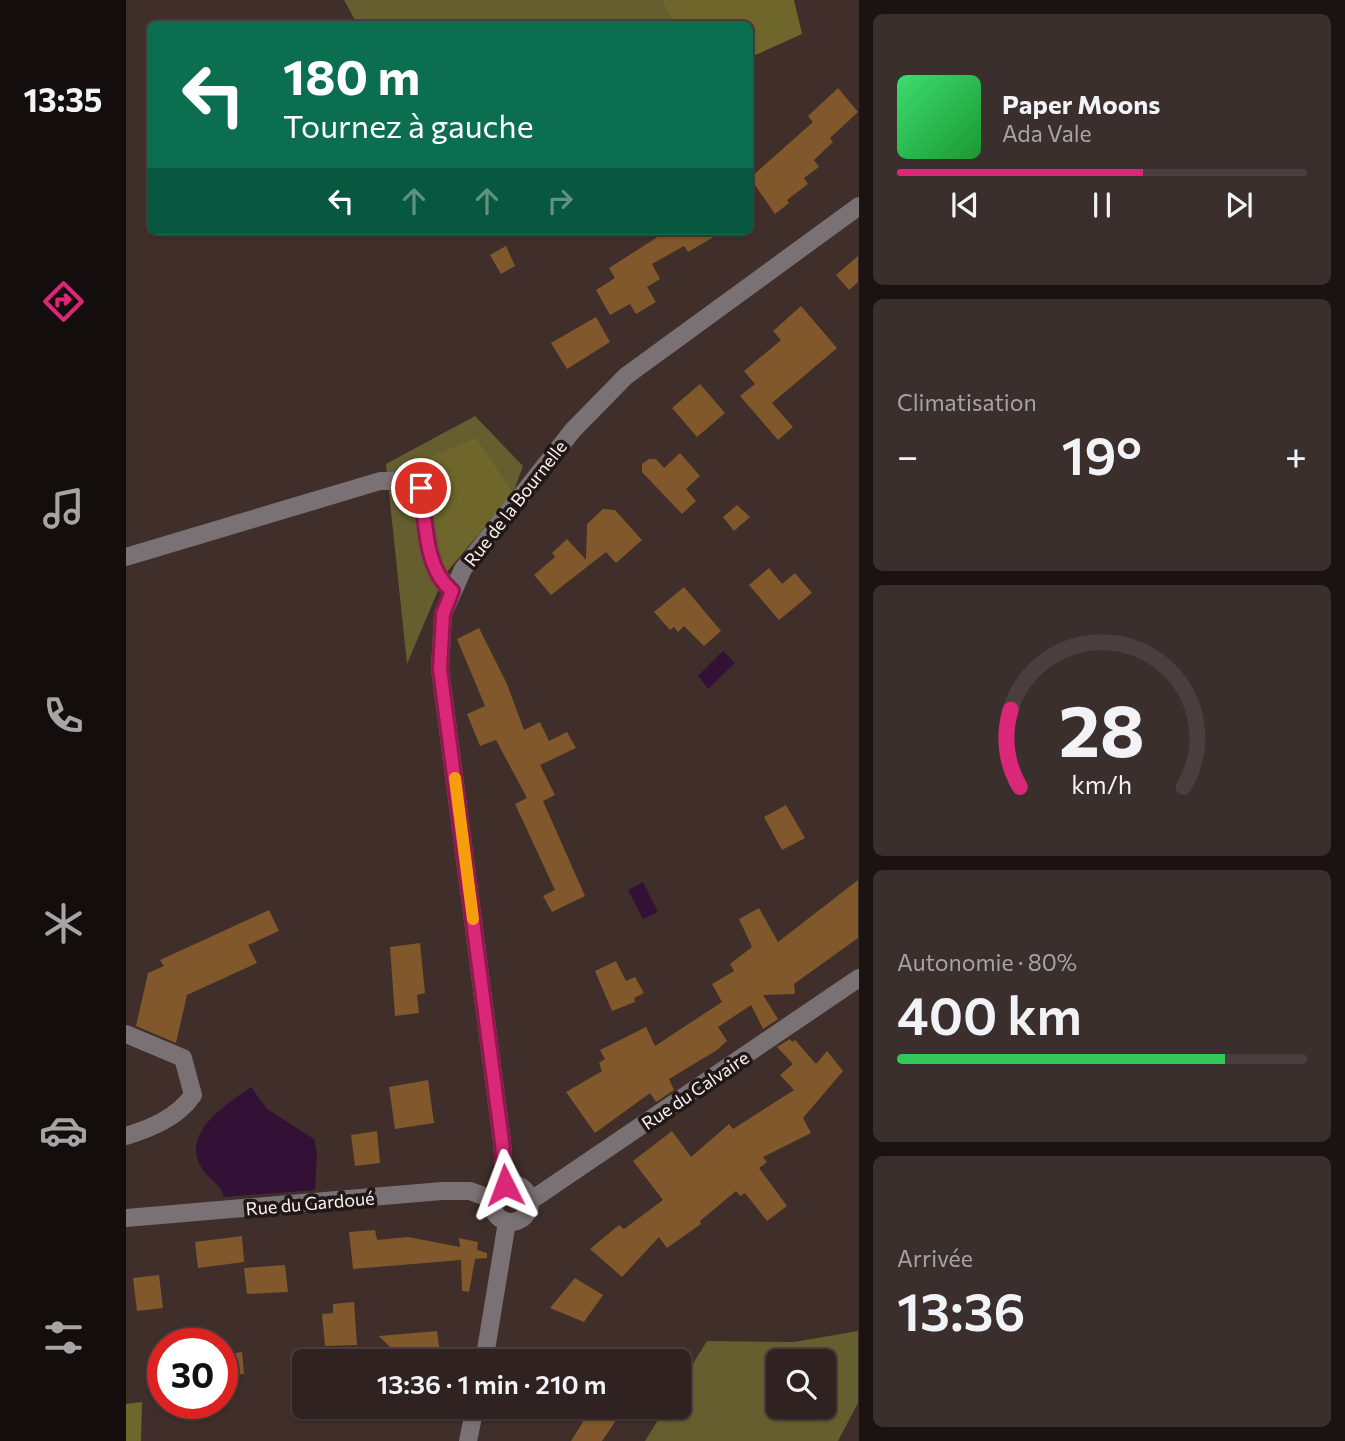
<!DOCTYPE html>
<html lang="fr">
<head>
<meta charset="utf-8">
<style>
	body { margin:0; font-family:Commissioner,sans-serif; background:#3b2f2d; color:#f1f3f6; height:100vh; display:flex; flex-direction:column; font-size:26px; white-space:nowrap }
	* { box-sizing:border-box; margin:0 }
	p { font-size:23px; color:#a7a4a5 }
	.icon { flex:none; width:38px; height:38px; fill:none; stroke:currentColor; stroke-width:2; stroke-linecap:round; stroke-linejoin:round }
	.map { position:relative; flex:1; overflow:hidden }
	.side { display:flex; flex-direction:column; gap:14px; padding:14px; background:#1a1312; width:486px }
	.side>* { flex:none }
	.guide { position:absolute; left:21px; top:21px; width:606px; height:214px; border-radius:10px; box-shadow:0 2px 5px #0004,0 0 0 2px #4a3f3e; background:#0b6e4f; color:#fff; overflow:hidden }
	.controls { position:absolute; left:640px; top:1349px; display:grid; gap:14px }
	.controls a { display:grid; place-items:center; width:70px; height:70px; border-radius:10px; background:#2f2220; box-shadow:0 2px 5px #0004,0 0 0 2px #4a3f3e; font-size:35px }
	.speed { position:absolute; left:21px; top:1328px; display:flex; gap:14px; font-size:35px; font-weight:700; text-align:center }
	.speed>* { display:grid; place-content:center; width:91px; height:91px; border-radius:50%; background:#2f2220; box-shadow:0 2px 5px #0004,0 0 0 2px #4a3f3e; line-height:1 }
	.speed .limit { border:10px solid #d22; background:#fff; color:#111 }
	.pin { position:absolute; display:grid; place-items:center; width:60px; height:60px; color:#fff; margin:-30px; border:4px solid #fff; border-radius:50%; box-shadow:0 2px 7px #0007 }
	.me { position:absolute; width:77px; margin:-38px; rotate:357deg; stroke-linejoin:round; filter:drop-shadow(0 0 5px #0008) }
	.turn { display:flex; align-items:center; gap:24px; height:147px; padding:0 21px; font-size:32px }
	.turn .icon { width:91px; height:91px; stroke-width:2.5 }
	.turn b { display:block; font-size:49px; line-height:60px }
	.lanes { display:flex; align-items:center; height:66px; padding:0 21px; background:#0003; justify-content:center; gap:35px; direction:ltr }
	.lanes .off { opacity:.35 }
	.big { font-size:52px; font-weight:600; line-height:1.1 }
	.side .tile { flex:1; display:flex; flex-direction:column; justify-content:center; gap:10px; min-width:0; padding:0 24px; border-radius:10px; background:#3b2f2d }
	.side .dial { align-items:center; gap:0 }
	.dial svg { height:182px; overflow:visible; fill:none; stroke:#4a3f3e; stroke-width:7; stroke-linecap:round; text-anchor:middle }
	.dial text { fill:#f1f3f6; stroke:none }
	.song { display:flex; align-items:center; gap:21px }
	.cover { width:84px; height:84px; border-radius:10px; background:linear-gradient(135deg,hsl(140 70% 55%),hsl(130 70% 35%)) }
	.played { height:7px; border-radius:4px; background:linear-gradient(90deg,#db2777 60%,#4a3f3e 60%) }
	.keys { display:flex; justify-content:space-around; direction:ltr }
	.heat { display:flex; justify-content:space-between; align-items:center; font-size:38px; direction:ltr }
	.charge { height:10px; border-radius:5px; background:linear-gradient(90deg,#34c759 80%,#4a3f3e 0) }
	.trip { position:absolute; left:166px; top:1349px; width:399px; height:70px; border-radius:10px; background:#2f2220; box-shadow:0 2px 5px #0004,0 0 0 2px #4a3f3e; font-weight:600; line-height:70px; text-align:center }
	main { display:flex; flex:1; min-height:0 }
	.dock { display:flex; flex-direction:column; width:126px; justify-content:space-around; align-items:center; background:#130e0d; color:#a7a4a5 }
	.dock .icon { width:49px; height:49px }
	.dock .selected { color:#db2777 }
	.dock b { font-size:32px; color:#f1f3f6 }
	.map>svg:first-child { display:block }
	.green { fill:#655f30; fill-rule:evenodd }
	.forest { fill:#6e662a }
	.water { fill:#331137 }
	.building { fill:#80582b }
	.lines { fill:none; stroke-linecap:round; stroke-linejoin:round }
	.street { stroke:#7a7174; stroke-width:18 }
	.route-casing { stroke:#8e194d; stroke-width:18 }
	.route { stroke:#db2777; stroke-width:12 }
	.slow { stroke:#f59e0b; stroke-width:12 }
	.labels { text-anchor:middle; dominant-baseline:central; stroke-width:7; stroke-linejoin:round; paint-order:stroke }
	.street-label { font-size:18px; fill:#fef2ef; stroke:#201817 }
</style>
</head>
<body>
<main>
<nav class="dock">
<b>13:35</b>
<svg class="icon selected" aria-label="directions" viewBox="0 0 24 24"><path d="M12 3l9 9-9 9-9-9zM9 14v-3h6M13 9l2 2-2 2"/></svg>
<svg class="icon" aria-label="music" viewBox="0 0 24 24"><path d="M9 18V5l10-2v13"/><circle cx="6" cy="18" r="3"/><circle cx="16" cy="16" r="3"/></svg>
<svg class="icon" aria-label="phone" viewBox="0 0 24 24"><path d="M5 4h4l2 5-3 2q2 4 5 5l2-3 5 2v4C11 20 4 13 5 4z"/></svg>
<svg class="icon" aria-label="climate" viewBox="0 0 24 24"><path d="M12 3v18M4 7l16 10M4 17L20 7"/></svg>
<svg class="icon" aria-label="car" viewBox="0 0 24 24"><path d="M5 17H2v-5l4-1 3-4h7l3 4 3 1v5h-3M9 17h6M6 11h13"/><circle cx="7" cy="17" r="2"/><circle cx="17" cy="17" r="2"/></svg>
<svg class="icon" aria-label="filters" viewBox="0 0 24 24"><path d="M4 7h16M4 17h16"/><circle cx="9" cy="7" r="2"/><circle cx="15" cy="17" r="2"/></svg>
</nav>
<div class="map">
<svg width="733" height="1441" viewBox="0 0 733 1441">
	<rect width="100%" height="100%" fill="#3f2e2a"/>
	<g class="green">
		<path d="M218,0h317l13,24h-317z"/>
		<path d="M349,416l48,50 -10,27 -68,81 -38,90 -21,-200z"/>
		<path d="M732,1331v72l-20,38h-193l21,-34h13v-21l28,-45 87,1zM653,1362h45v45h-45z"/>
	</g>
	<g class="forest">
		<path d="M535,0h133l8,34 -53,24v-34h-75z"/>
		<path d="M350,438l37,55 -68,81 -22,-114z"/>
		<path d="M16,1402l-1,39h-15v-37z"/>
	</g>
	<g class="water">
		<path d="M597,651l12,12 -27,26 -10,-13z"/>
		<path d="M517,882l15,30 -15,7 -15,-29z"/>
		<path d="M125,1087l16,22 47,30 3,14 -2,37 -91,7c-3,-12 -16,-19 -23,-30 -20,-35 26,-63 50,-80z"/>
	</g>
	<g class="building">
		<path d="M712,88l20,24 -28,26 3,4 -19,18 5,7 -15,11 4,6 -21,16 2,3 -14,11 -25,-36 63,-56 -5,-6z"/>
		<path d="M541,231h57l-36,21 -4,-6 -32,18 8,15 -13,8 9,15 -20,12 -6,-10 -20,11 -14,-25 19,-12 -6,-10z"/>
		<path d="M380,246l9,20 -14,8 -11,-19z"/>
		<path d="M732,256v26l-9,8 -13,-15z"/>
		<path d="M675,306l36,42 -65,55 21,24 -15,13 -38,-44 15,-12 -11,-13 37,-31 -8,-9z"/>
		<path d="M470,317l14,25 -43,27 -16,-26z"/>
		<path d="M574,384l25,29 -28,24 -25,-29z"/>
		<path d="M554,453l20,23 -14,13 10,12 -14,13 -40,-42v-8l7,-5h7l8,9z"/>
		<path d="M611,505l13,12 -16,14 -11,-14z"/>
		<path d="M477,509l12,1 27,30 -26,23 -10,-11 -55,43 -17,-20 21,-18 -3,-4 15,-14 19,21 1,-36z"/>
		<path d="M643,568l13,16 13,-11 17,20 -33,27 -30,-35z"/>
		<path d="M558,587l37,44 -17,15 -20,-20 -6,6 -4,-5 -4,3 -16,-18z"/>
		<path d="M353,628l28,56 17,46 16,-8 9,19 18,-9 9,16 -36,17 15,30 -12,6 42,95 -33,16 -9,-16 12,-6 -40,-86 12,-6 -31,-58 -16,6 -13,-32 18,-8 -28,-67z"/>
		<path d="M660,805l19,33 -23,12 -18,-33z"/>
		<path d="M732,880v58l-64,46 1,10 -32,1 15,24 -15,10 -12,-24 -33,22 9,14 -10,9 -48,29 5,11 -18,12 -6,-9 -55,40 -29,-41 36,-21 -3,-8 6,-4 -5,-9 46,-23 9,19 67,-44 -10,-18 22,-13 -4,-7 22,-17 -13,-28 20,-11 19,34z"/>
		<path d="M143,910l10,21 -31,14 9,18 -70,32 -11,48 -40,-17 12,-53 16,-7 -4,-6z"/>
		<path d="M294,943l5,50 -8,2 2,18 -24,3 -5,-69z"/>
		<path d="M490,961l10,20 9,-4 9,16 -10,5 1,4 -23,9 -17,-40z"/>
		<path d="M664,1039l2,3 3,-2 21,24 11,-13 16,20 -40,47 8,15 -48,24 4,5 -8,6 28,38 -20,15 -22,-28 -5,3 -4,-5 -36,30 1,3 -34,24 -8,-11 -37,40 -32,-28 29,-24 5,4 39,-29 -30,-39 39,-30 19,26 38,-33 4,5 61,-39 -14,-15 13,-11 -16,-17z"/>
		<path d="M302,1080l6,43 -39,6 -6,-42z"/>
		<path d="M251,1131l3,32 -25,3 -4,-31z"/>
		<path d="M249,1230l2,10 31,-3 52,10 -1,-9 19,4 -1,8 10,3v5l-12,1 -6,33 -7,-1 -1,-31 -108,9 -4,-37z"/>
		<path d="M116,1236l2,26 -46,6 -3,-26z"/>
		<path d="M159,1265l3,27 -41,2 -3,-26z"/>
		<path d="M33,1275l4,33 -26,3 -4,-33z"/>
		<path d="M449,1278l28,17 -19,27 -34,-14z"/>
		<path d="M228,1302l3,43 -32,1 -3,-32 11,-1v-9z"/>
		<path d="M311,1331l3,23 -27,4v4h-18l-1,-11 -15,-15z"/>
		<path d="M116,1352l2,22 -22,2v-21z"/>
		<path d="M435,1407h64l-23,34h-31l12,-19z"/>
	</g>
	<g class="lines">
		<g class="street">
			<path d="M0,557l254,-76h21l20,7c5,33 3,80 31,103"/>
			<path d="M0,1034l57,24 10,37c-16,23 -42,33 -67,41"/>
			<circle cx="385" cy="1203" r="19"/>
			<path d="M379,1185l-3,-43 -62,-473 3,-55 20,-45 110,-139 53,-54 233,-170"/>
			<path d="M404,1201l329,-223"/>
			<path d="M0,1218l316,-27h28l22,8"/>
			<path d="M358,1362l23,-140"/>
			<path d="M342,1441l7,-34"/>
		</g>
	</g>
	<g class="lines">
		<g class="route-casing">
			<path id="route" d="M295,488c5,34 3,80 31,103l-9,23 -3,55 62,473 3,43"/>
		</g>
		<use href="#route" class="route"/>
		<path class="slow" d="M329,778l18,141"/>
	</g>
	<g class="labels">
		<g class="street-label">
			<text transform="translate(389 503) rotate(-52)">Rue de la Bournelle</text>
			<text transform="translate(569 1090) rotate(-34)">Rue du Calvaire</text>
			<text transform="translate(184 1203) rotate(-5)">Rue du Gardoué</text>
		</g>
	</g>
</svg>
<div class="controls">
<a><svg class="icon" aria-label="search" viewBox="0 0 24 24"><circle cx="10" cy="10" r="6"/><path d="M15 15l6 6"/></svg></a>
</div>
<div class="speed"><div class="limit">30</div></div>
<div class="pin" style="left:295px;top:488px;background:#d93025"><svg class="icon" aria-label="arrive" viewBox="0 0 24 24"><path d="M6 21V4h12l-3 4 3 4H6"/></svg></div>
<svg class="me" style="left:379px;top:1185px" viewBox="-20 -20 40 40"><path d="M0-17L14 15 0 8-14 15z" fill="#db2777" stroke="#fff" stroke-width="4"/></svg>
<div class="trip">13:36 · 1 min · 210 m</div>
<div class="guide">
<div class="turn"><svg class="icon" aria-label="left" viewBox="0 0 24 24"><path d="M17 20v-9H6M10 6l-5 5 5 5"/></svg><div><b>180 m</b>Tournez à gauche</div></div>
<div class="lanes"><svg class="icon" aria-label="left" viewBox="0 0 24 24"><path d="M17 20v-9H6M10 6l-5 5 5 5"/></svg><svg class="icon off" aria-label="ahead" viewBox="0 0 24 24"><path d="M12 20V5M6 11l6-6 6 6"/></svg><svg class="icon off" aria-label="ahead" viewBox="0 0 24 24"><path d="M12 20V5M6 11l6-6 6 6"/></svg><svg class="icon off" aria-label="right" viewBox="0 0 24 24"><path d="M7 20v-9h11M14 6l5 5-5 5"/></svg></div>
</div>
</div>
<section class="side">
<div class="tile">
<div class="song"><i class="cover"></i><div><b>Paper Moons</b><p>Ada Vale</p></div></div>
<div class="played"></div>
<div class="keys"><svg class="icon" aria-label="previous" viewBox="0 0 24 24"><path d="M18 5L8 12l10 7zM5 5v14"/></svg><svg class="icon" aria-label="pause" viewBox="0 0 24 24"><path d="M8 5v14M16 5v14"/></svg><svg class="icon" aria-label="next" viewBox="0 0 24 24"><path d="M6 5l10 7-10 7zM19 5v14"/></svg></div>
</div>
<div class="tile"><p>Climatisation</p>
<div class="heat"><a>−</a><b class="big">19°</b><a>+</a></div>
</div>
<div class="tile dial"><svg viewBox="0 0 100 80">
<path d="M14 69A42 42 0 1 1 86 69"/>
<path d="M14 69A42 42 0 0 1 10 35" stroke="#db2777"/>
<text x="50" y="56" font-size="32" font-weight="700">28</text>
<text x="50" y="72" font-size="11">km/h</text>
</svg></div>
<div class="tile"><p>Autonomie · 80%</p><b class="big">400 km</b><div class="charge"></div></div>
<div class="tile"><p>Arrivée</p><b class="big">13:36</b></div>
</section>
</main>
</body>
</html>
